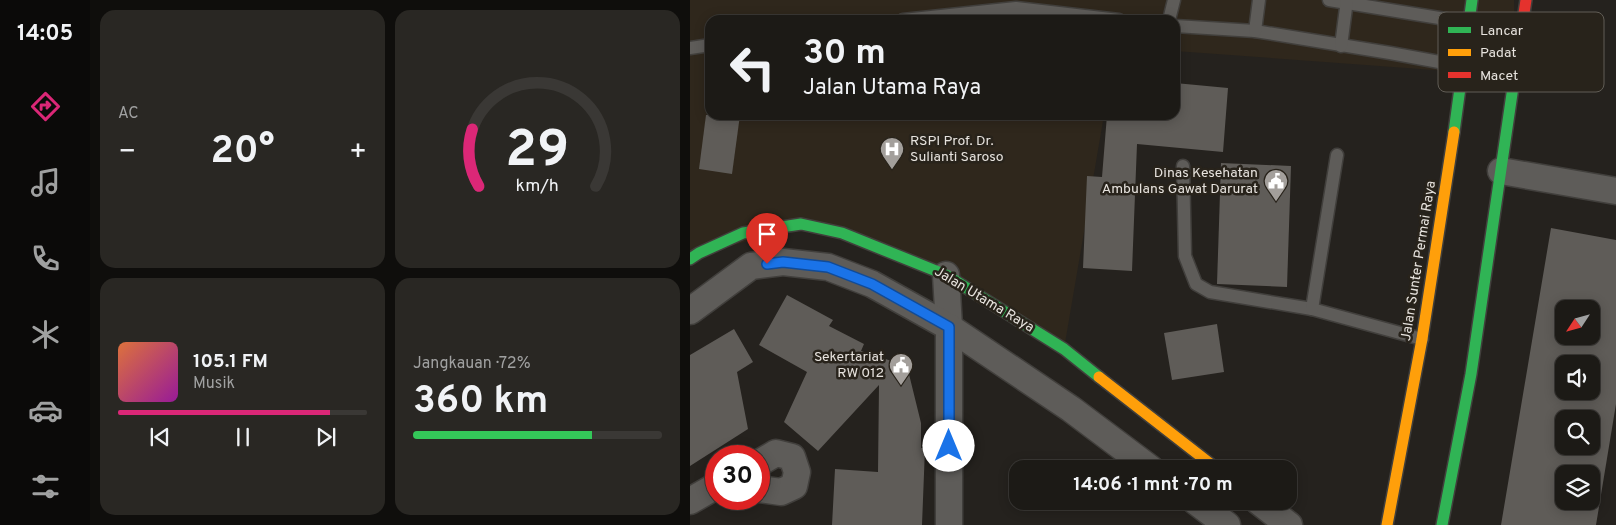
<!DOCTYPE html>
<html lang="id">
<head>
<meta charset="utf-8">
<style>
	body { margin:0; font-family:Overpass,sans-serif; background:#292723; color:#f1f3f6; height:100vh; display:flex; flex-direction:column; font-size:19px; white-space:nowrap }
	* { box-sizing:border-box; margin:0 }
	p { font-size:16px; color:#a0a1a1 }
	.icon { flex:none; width:28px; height:28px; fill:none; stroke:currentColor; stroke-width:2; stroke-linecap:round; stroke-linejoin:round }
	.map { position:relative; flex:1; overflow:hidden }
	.drawer { display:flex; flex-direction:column; gap:10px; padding:10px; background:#0f0e0c; width:600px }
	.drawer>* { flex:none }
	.guide { position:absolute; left:15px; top:15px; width:475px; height:105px; border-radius:15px; box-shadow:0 2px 12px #0003,0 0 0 1px #3a3835; background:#1c1a16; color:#f1f3f6; overflow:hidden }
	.needle { width:32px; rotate:234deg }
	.controls { position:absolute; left:865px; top:300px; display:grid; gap:10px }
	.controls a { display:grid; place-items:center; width:45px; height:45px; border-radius:10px; background:#1c1a16; box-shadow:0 2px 12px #0003,0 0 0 1px #3a3835; font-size:25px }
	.speed { position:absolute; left:15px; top:445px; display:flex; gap:10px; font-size:25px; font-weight:700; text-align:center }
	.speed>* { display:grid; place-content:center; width:65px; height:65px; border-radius:50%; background:#1c1a16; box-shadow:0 2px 12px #0003,0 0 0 1px #3a3835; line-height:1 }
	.speed .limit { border:8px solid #d22; background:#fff; color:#111 }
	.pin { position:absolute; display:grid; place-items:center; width:42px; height:42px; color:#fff; margin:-51px -21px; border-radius:50% 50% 50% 0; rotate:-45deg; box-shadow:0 0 5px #0007 }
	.pin .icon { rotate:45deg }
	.me { position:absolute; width:55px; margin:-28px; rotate:0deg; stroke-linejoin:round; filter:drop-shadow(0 0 4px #0008) }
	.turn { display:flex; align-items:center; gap:18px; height:105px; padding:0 15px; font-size:22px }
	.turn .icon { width:65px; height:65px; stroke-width:2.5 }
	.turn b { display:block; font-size:35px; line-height:42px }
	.big { font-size:38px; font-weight:700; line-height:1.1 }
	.drawer .widget { flex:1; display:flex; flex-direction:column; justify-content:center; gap:8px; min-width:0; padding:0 18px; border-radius:15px; background:#292723 }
	.drawer .dial { align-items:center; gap:0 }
	.dial svg { height:130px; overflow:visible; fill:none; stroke:#3a3835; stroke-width:7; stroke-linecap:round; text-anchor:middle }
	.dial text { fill:#f1f3f6; stroke:none }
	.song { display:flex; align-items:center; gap:15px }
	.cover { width:60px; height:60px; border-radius:8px; background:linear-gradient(135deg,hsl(20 70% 55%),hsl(300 70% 35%)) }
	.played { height:5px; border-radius:2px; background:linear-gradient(90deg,#db2777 85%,#3a3835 85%) }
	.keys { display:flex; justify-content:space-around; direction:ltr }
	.heat { display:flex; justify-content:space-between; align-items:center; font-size:28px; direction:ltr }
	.charge { height:8px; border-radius:4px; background:linear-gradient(90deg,#34c759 72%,#3a3835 0) }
	.drawer .tiles { flex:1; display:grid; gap:10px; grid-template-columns:repeat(2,1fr) }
	.trip { position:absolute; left:319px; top:460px; width:288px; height:50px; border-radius:15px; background:#1c1a16; box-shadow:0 2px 12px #0003,0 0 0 1px #3a3835; font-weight:700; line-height:50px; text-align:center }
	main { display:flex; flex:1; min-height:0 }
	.tabs { display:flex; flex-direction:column; width:90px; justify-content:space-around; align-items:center; background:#0b0a09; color:#a0a1a1 }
	.tabs .icon { width:35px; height:35px }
	.tabs .on { color:#db2777 }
	.tabs b { font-size:22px; color:#f1f3f6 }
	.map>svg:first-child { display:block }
	.built { fill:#2f271c }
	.building { fill:#5f5c58; fill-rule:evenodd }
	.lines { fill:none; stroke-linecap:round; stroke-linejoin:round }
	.lane-casing { stroke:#413f3c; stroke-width:15 }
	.street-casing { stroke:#413f3c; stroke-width:29 }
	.fast-casing { stroke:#413f3c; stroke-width:14 }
	.slow-casing { stroke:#413f3c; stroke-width:14 }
	.jam-casing { stroke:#413f3c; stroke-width:14 }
	.lane { stroke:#5e5c59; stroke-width:12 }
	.street { stroke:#5e5c59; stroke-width:26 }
	.fast { stroke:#30b455; stroke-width:11 }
	.slow { stroke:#ff9f0a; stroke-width:11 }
	.jam { stroke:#e5322d; stroke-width:11 }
	.route-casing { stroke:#114b97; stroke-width:12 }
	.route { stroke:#1a73e8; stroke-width:9 }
	.labels { text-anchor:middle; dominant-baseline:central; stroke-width:5; stroke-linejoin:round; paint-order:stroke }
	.poi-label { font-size:14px; fill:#e7e3de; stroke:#28231b; text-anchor:end }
	.street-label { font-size:14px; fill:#e7e3de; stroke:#28231b }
	.key { fill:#28231b; stroke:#615d56; stroke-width:1 }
	.key-label { font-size:14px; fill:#e7e3de }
</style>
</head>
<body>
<main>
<nav class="tabs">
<b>14:05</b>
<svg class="icon on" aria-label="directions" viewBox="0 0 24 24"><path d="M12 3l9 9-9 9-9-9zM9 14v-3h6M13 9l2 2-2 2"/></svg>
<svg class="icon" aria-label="music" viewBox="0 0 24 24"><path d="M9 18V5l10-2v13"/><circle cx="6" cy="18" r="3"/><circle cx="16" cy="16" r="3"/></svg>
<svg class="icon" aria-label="phone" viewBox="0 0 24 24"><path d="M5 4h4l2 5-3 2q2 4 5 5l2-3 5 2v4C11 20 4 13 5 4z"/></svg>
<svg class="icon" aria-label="climate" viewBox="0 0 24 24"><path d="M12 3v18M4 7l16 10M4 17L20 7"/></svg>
<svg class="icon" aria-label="car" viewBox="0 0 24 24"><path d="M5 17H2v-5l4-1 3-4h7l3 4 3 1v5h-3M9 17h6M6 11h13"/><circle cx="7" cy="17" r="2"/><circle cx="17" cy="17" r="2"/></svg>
<svg class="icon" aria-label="filters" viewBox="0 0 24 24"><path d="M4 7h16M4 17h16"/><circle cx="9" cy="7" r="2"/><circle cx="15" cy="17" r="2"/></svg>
</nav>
<section class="drawer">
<div class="tiles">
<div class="widget"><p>AC</p>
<div class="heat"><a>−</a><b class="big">20°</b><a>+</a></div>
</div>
<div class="widget dial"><svg viewBox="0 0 100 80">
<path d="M14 69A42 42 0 1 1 86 69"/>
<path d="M14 69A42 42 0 0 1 10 34" stroke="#db2777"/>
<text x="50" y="56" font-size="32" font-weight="700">29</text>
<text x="50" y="72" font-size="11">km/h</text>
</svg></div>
<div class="widget">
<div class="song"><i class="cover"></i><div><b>105.1 FM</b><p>Musik</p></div></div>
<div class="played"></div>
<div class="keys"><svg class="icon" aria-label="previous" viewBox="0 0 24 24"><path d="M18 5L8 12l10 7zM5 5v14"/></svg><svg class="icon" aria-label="pause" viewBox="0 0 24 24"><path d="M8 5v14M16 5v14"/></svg><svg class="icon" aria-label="next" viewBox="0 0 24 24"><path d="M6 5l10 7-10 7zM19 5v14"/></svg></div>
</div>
<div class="widget"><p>Jangkauan · 72%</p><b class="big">360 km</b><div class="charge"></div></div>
</div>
</section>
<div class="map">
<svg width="926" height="525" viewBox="0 0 926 525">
	<rect width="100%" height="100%" fill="#25221e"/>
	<path class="built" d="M0,0h824l2,76 -341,-25v-31h-465v95h394l-40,234 -91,-58 -172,-67 -111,35z"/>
	<g class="building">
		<path d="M485,83l53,5 -5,64 -86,-8 -5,127 -49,-3 4,-92 15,1 5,-62h68z"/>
		<path d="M16,115h34l-8,59 -33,-5z"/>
		<path d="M531,163l70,3 -4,121 -70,-3z"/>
		<path d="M861,228l65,12v164l-20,121h-95zM874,309h27v27h-27zM874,364h27v27h-27zM874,419h27v27h-27zM874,474h27v27h-27z"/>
		<path d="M97,295l46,25 -4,6 35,18 -3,7 46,15 14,57v25h4l-3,77h-90l3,-56 43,3 1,-87 -61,66 -34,-29 23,-50 -48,-27z"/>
		<path d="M527,324l7,48 -52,8 -8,-47z"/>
		<path d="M44,329l19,33 -16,10 11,57 -58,37v-111z"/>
	</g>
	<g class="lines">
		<g class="lane-casing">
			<g id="lane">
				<path d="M639,0l141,23 53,7"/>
				<path d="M213,20l113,-12 103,12"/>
				<path d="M479,20l5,-20"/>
				<path d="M485,26l80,5 135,22 126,23"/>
				<path d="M565,31l4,-31"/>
				<path d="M651,46l6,-46"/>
				<path d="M0,48l20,-3"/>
				<path d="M493,166l2,90 11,28 14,8 102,17 110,30"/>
				<path d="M622,309l25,-154"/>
			</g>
		</g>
		<g class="street-casing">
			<g id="street">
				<path d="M811,171l115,20"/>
				<path d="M256,275l3,52v198"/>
				<path d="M0,311l61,-45 32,-4 45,5 44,17 77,43 122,82 80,60"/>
				<path d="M69,463l17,-10 16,4 5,15 -3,14 -13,6 -22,-3"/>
				<path d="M0,501l26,-15"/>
				<path d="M505,501l32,24"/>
				<path d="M568,501l31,24"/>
			</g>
		</g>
		<g class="fast-casing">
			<g id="fast">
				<path d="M764,132l18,-132"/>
				<path d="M0,259l9,-6 44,-20 58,-9 41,9 104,42 118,74 35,28"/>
				<path d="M752,525l29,-151 43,-294"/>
			</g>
		</g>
		<g class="slow-casing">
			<g id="slow">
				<path d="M409,377l118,92"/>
				<path d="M697,525l35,-186 32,-207"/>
			</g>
		</g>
		<g class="jam-casing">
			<path id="jam" d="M824,80l12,-80"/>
		</g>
		<use href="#lane" class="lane"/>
		<use href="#street" class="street"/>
		<use href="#fast" class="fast"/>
		<use href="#slow" class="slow"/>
		<use href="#jam" class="jam"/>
	</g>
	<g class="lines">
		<g class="route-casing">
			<path id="route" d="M77,264l16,-2 45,5 44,17 77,43v119"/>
		</g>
		<use href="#route" class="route"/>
	</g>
	<defs>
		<g id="hospital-pin" transform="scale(1.25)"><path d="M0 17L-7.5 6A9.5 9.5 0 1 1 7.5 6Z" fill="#a39f9b" stroke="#28231b"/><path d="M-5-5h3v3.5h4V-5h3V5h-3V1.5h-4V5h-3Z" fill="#fff"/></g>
		<g id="civic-pin" transform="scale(1.25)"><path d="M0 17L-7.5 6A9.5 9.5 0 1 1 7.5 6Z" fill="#a39f9b" stroke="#28231b"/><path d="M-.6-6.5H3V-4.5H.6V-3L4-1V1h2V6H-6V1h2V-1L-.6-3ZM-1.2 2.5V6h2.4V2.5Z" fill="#fff"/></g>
	</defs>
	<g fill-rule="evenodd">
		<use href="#hospital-pin" x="202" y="149"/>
		<use href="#civic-pin" x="586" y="181"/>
		<use href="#civic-pin" x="211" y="365"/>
	</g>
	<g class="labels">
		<g class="poi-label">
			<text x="220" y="141" text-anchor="start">RSPI Prof. Dr.<tspan x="220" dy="16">Sulianti Saroso</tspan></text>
			<text x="568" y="173">Dinas Kesehatan<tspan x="568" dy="16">Ambulans Gawat Darurat</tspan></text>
			<text x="194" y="357">Sekertariat<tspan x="194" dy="16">RW 012</tspan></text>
		</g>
		<g class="street-label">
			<text transform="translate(729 261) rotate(-81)">Jalan Sunter Permai Raya</text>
			<text transform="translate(294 300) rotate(31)">Jalan Utama Raya</text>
		</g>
	</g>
	<rect x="748" y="12" width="166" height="80" rx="8" class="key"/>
	<rect x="758" y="27" width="23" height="6" fill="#30b455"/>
	<rect x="758" y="49" width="23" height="7" fill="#ff9f0a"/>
	<rect x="758" y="72" width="23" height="6" fill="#e5322d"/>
	<g class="key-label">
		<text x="790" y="35">Lancar</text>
		<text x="790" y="57">Padat</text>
		<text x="790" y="80">Macet</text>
	</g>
</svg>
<div class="controls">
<a><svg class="needle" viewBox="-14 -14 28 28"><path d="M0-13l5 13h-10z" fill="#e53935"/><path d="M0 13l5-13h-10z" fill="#a0a1a1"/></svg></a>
<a><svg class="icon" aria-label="sound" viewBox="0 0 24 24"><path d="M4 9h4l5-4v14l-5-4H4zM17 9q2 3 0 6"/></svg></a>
<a><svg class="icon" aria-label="search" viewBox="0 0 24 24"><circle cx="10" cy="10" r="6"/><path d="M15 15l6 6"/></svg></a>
<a><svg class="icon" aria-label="layers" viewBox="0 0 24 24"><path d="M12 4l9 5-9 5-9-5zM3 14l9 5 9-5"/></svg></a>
</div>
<div class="speed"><div class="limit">30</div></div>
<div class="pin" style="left:77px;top:264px;background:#d93025"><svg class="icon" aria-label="arrive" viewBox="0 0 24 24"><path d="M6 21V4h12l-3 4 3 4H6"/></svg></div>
<svg class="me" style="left:259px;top:446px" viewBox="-20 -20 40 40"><circle r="19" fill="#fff"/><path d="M0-13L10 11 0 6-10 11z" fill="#1a73e8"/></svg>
<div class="trip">14:06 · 1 mnt · 70 m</div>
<div class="guide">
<div class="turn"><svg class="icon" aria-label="left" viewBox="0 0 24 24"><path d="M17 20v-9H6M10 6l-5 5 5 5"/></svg><div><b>30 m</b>Jalan Utama Raya</div></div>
</div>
</div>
</main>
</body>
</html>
